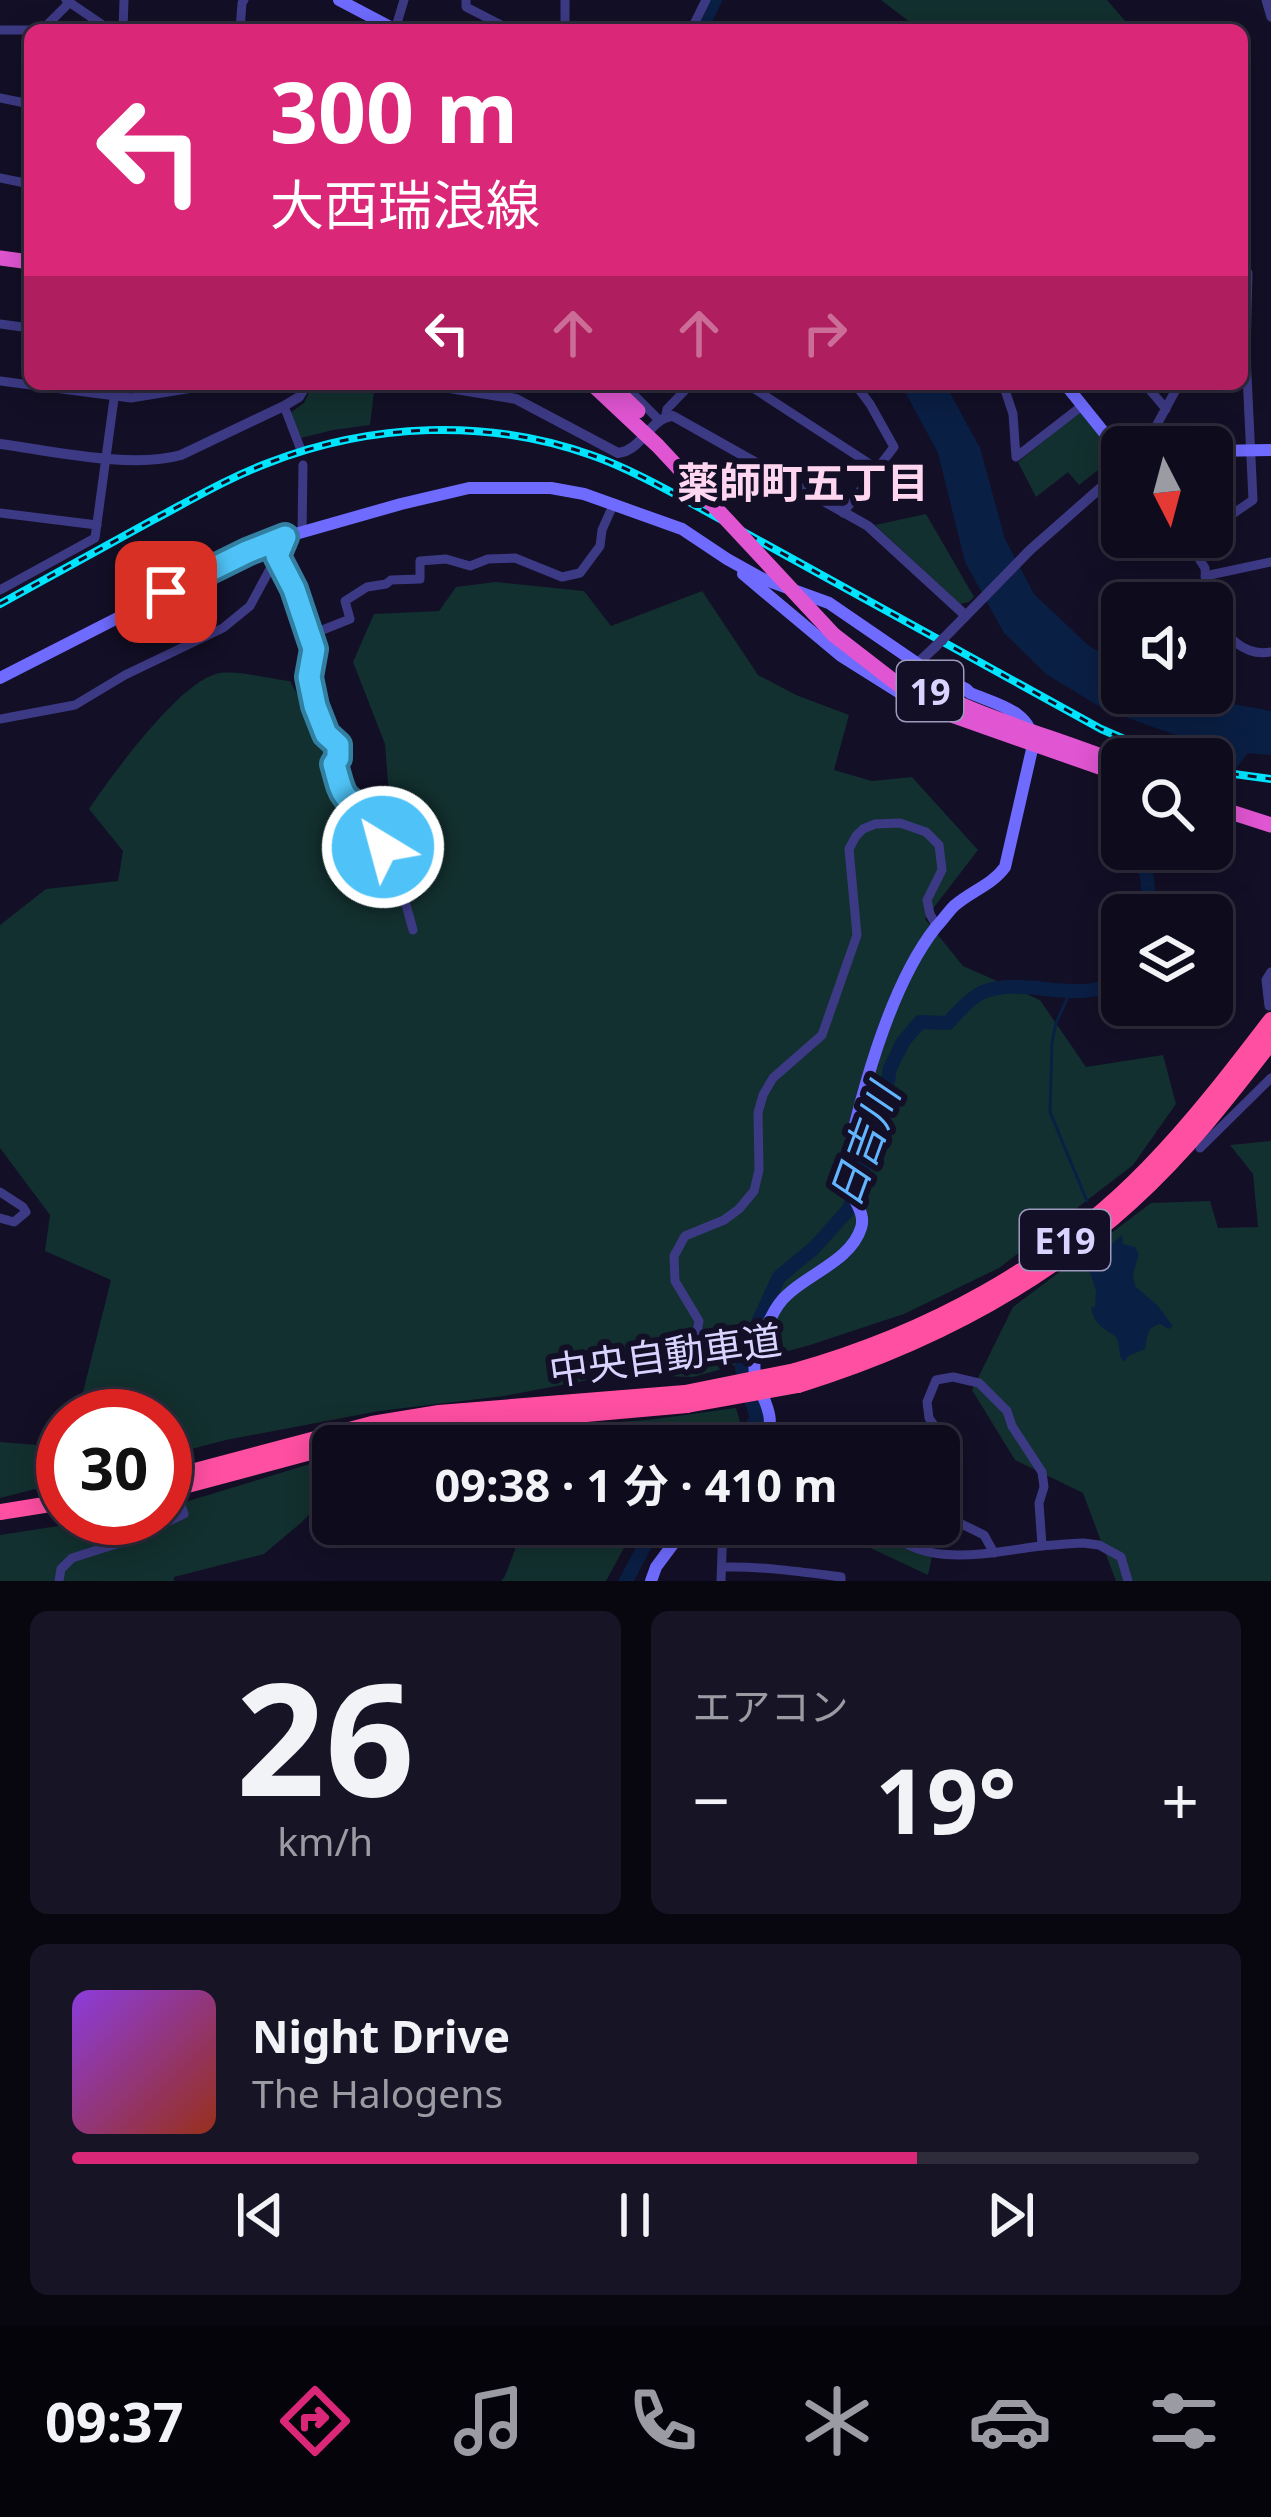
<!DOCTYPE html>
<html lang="ja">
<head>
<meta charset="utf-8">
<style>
	body { margin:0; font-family:"Noto Sans","Noto Sans JP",sans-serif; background:#171425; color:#f1f3f6; height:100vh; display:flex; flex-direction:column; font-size:45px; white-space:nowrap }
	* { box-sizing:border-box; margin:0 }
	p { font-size:39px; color:#9b9ba3 }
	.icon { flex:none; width:66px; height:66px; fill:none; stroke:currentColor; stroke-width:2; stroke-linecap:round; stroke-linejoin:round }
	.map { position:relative; height:1581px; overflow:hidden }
	.drawer { display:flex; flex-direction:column; gap:30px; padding:30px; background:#08060f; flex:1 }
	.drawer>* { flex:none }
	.banner { position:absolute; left:24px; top:24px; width:1224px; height:366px; border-radius:18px; box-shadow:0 6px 30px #0003,0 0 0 3px #2e2b3b; background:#db2777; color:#fff; overflow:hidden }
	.needle { width:78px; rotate:174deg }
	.buttons { position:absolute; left:1101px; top:426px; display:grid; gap:24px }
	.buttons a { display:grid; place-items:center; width:132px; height:132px; border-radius:18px; background:#0e0b1c; box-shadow:0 6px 30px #0003,0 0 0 3px #2e2b3b; font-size:60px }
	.speed { position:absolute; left:36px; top:1389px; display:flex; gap:24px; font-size:60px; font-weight:700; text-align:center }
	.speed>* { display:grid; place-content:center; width:156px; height:156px; border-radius:50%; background:#0e0b1c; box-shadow:0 6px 30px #0003,0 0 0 3px #2e2b3b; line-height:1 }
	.speed .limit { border:18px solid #d22; background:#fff; color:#111 }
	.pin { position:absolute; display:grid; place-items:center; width:102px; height:102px; color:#fff; margin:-51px; border-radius:24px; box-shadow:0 6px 18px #0006 }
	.me { position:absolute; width:132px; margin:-66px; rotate:323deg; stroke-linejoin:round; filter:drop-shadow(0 0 9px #0008) }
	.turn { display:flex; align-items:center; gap:42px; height:252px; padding:0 48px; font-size:54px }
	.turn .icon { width:156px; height:156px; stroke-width:2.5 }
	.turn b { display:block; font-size:84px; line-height:102px }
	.lanes { display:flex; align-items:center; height:114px; padding:0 48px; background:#0003; justify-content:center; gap:60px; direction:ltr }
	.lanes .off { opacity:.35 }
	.big { font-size:90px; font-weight:700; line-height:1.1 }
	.drawer .widget { flex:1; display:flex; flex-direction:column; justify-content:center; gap:18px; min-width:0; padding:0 42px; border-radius:18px; background:#171425 }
	.drawer .dial { align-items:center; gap:0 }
	.dial b { font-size:156px; line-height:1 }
	.song { display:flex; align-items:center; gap:36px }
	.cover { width:144px; height:144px; border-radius:18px; background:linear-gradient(135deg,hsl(270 70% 55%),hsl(10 70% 35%)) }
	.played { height:12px; border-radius:6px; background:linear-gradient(90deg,#db2777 75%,#2e2b3b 75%) }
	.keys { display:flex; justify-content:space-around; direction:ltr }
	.heat { display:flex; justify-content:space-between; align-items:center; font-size:66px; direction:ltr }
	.drawer .tiles { flex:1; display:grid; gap:30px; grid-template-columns:1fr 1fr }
	.widget:last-child { grid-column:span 2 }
	.trip { position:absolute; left:312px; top:1425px; width:648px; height:120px; border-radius:18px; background:#0e0b1c; box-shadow:0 6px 30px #0003,0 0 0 3px #2e2b3b; font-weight:700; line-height:120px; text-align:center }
	.tabs { display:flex; height:192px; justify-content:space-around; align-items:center; background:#06040b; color:#9b9ba3 }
	.tabs .icon { width:84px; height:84px }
	.tabs .active { color:#db2777 }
	.tabs b { font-size:54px; color:#f1f3f6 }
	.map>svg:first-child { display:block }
	.green { fill:#12302f }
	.water { fill:#0a1f44 }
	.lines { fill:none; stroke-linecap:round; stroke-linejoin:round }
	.stream { stroke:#0a1f44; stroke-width:3 }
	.river { stroke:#0a1f44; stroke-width:14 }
	.minor { stroke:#3d3a85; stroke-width:9 }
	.tertiary { stroke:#3d3a85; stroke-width:10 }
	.secondary { stroke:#6f6bff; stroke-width:12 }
	.trunk { stroke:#e055d1; stroke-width:15 }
	.motorway { stroke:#ff4fa3; stroke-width:16 }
	.rail-casing { stroke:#00e5ff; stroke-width:8 }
	.rail { stroke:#130f26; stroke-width:3; stroke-dasharray:9; stroke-linecap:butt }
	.minor-bridge { stroke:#3d3a85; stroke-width:9 }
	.tertiary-bridge { stroke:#3d3a85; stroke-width:10 }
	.trunk-bridge { stroke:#e055d1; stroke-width:15 }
	.motorway-bridge { stroke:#ff4fa3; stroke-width:16 }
	.route-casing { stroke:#337fa1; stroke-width:30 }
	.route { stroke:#4fc3f7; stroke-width:21 }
	.labels { text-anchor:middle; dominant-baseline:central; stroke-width:12; stroke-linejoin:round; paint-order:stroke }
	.shield { fill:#130f26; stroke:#9e99be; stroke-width:3 }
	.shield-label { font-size:36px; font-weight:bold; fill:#d9d4ff }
	.street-label { font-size:39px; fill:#d9d4ff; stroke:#130f26 }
	.neighbourhood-label { font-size:42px; font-weight:bold; fill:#ffd6f0; stroke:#130f26 }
	.water-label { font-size:42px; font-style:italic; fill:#62b6ff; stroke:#130f26 }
</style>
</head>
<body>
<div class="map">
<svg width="1271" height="1581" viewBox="0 0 1271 1581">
	<rect width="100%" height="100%" fill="#130f26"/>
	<g class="green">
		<path d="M881,0h226l26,30h-213z"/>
		<path d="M313,384h62l-5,41 -37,5 -32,8 -11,-25 14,-10z"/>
		<path d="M1081,411l34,46 -36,28 -11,-13 -32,25 -18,-35z"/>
		<path d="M926,514l48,83 -5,5 -9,2 -85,-79z"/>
		<path d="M496,582l88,9 27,35 91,-35 56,84 38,20 53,20 -15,55 38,11 40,-4 66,73 -53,69 38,47 77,34 46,67 77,-12 13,49 -43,61 -134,103 -95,46 -94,31 -117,32 -58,-2 -52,6 -79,15 -125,15 -153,29 -61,16v-40h-88l34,-136 -66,-29 5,-36 -50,-67v-223l46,-36 72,-8 5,-30 -34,-42c23,-34 89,-125 127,-135 16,-5 56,5 74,7l37,67 17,93 48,-4 -7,-93 -32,-82 21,-48 65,-3 17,-24z"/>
		<path d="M1271,1141v440h-155l-33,-88 -68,-33 -43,-70 41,-83 138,-104 59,-2 8,27 40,-1 -5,-53 -23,-29z"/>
		<path d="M736,1408l4,14 -18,21 -6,3h-323l75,-14 180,-12z"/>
		<path d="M0,1442l63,5v35l-63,16z"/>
		<path d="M333,1457v32l-30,32 -39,33 -90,23v4h-174v-46l110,-17h55v-10z"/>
		<path d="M553,1524h84l-31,57h-105l4,-5 16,-42 32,-5z"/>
		<path d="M865,1524h74l-11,51 -79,-37z"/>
	</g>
	<g class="water">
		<path d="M901,384h44l35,64 25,91 29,55 55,52 33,19v28h52l97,18v44l-50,-4 -116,-41 -59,-36 -42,-41 -39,-71 -27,-109z"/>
		<path d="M1122,1235l1,9 12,3 4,7 -6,20 2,12 23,20 15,20 -4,3 -9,-5c-15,4 -12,13 -15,25l-17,7 -4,6c-7,-8 -3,-16 -8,-25 -13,-10 -21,-11 -25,-29l4,-2 1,-15 -8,-25z"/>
	</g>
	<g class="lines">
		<path class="stream" d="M1071,990l-15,33 -4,20 -2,69 37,89"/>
		<g class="river">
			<path d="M700,30l15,-30"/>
			<path d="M1212,788l37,-48"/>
			<path d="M1140,849l7,29 3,37"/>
			<path d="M730,1446l10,-4 17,-23 -15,-51 6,-24 31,-67 35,-29 35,-39 35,-102 6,-39 13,-26 17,-20 28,1c9,-10 22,-25 35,-31 43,-17 99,16 139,-14"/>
			<path d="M626,1581l30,-57"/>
		</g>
		<g class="minor">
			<path d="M66,0l44,30"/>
			<path d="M466,0v7l45,23"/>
			<path d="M1266,0l5,17"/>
			<path d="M0,30h38"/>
			<path d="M42,30l28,-28"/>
			<path d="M123,30l1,-30"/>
			<path d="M240,30l2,-27 2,-3"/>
			<path d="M395,30l9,-30"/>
			<path d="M565,30v-30"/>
			<path d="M691,30l15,-30"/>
			<path d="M0,98l30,6"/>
			<path d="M28,103l2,-36"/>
			<path d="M0,178l30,6"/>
			<path d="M0,324l30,4"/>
			<path d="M0,381l131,17 86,-14"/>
			<path d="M623,384l36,36"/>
			<path d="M747,384l129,84"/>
			<path d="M1003,384l10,30 3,43 67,-52"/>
			<path d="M1145,384l21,25"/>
			<path d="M284,406l17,44"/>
			<path d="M666,415l1,-6 24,-25"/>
			<path d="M1159,447l-5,-17 25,-46"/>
			<path d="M0,513l97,12"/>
			<path d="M843,513l51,-66 -24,-43 -15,-20"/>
			<path d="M1212,528l41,-28 -7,-146 2,-81 -6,-7"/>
			<path d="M302,532l1,-67"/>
			<path d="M285,537l-8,19 17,33 20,60 -5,28 6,30 11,27 12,11v14l-4,5c8,29 8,33 34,48l12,31 14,18 19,69"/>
			<path d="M1185,537l20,31 2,35"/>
			<path d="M1205,576l66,-14"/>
			<path d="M0,590l95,-52 21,-154"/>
			<path d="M1212,614c15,22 31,43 59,38"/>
			<path d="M310,635l40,-16 -5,-18 22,-14 19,-3 5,-4 29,-1v-18l26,-2 24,7 18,-7 27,-1 47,19 18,-4 20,-27 2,-16 12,-27"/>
			<path d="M0,719l75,-14 50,-30 98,-47 27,-22 27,-50"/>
			<path d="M1269,1006l-3,-26 5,-8"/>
			<path d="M1200,1148l71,-70"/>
			<path d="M0,1192l23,15 3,5 -12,10 -14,-4"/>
			<path d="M691,1364l8,-43 -24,-40 -1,-25 11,-20 39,-16 15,-11 15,-18 5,-21 -1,-57 5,-18 10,-17 49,-43 35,-100 -8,-86 7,-13 7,-7 12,-5 25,-1 26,9 13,13 3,25 -15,30 3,14 7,13"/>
			<path d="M939,1487l11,-24 -2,-18 -19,-27 -2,-16 9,-22 17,-3 26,6 28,28 5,15 30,46 2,15 -5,16 3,43"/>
			<path d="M939,1513l45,22 10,18"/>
			<path d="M731,1524l33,17 7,-2 9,-15"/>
			<path d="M886,1524c26,44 99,30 140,24 19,-3 38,-4 57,-5l16,2 22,12 7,24"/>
			<path d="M722,1567c40,-1 80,5 119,10v4"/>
			<path d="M59,1581l2,-12 11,-11 57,-18 55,-26 -3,-9"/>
			<path d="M721,1581l2,-57"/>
		</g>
		<g class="tertiary">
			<path d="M425,384l91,15 102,54c25,-3 31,-35 55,-37l195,110 97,89"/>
			<path d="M0,444c53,7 131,25 181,11l103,-49 15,-9 8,-13"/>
			<path d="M944,638l86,-88 92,-81"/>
			<path d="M935,647l-15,14v9l14,11 27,11"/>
		</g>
		<g class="secondary">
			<path d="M339,0l57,30"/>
			<path d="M1065,384l57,71"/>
			<path d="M1212,451l59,-1"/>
			<path d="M743,574l98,82 62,39"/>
			<path d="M0,678l247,-126 38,-15 116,-33 68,-16h82l33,6 98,35 45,30 36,20 66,24 89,61 48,25 4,4c26,11 63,18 63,52l-28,122c-13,18 -34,24 -51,39 -6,6 -12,15 -18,21 -45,57 -73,160 -89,231 -7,36 21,48 14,70 -10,32 -51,45 -74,67 -15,13 -23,39 -30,57 -14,36 33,59 2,94"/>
			<path d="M651,1581l5,-14 32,-43"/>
		</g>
		<g class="trunk">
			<path d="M0,258l30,4"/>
			<path d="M834,635l66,51 54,30 168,59"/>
			<path d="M903,676c69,40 146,59 219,88"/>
			<path d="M1212,806l59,19"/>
		</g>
		<g class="motorway">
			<path d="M795,1371c131,-37 257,-104 353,-203 45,-46 84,-97 123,-148"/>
			<path d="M798,1385c123,-38 239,-97 334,-184 53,-48 96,-103 139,-159"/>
			<path d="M333,1446l118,-20 236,-21"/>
			<path d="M165,1479l207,-55 67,-11 246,-20"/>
			<path d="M165,1491l168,-45"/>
			<path d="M0,1512l63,-10"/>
		</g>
		<g class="rail-casing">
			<g id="rail">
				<path d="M0,604c51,-28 102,-56 153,-84 38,-20 75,-42 115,-57 103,-40 219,-45 323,-8 32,11 62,27 91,43l419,231 37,16 46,14"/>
				<path d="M1212,771l59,8"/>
			</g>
		</g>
		<use href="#rail" class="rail"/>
		<path class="minor-bridge" d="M170,1464l11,41"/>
		<path class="tertiary-bridge" d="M935,647l9,-9"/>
		<g class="trunk-bridge">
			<path d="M592,384l66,62 176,189"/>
			<path d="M610,384l28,27"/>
		</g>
		<g class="motorway-bridge">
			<path d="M685,1393l110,-22"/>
			<path d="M687,1405l111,-20"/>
		</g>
	</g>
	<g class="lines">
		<g class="route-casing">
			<path id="route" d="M166,592l81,-40 38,-15 -8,19 17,33 20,60 -5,28 6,29 11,28 12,11v13l-4,6c9,32 6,32 34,48l15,35"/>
		</g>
		<use href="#route" class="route"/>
	</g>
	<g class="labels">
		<g class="shield">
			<rect x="897" y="661" width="66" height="60" rx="9"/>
			<rect x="1020" y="1210" width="90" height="60" rx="9"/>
		</g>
		<g class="shield-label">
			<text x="930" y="691">19</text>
			<text x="1065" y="1240">E19</text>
		</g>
		<g class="street-label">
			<text transform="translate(665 1354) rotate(-8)">中央自動車道</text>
		</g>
		<g class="neighbourhood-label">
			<text x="803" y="481">薬師町五丁目</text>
		</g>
		<g class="water-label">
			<text transform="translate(863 1145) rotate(-70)">日吉川</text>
		</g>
	</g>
</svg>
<div class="buttons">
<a><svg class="needle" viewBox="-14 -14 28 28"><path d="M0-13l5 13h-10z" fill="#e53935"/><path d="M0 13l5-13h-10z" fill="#9b9ba3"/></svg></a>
<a><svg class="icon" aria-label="sound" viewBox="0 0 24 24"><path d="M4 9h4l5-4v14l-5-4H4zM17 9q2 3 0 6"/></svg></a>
<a><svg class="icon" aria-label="search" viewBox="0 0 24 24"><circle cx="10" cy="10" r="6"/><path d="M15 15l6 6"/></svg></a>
<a><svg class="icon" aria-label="layers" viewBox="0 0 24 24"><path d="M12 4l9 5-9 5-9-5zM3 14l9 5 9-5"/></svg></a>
</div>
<div class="speed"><div class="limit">30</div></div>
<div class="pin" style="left:166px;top:592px;background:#d93025"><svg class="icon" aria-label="arrive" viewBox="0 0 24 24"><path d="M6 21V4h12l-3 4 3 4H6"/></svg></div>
<svg class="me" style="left:383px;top:847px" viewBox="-20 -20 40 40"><circle r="17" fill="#4fc3f7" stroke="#fff" stroke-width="3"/><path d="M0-11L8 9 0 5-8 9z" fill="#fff"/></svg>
<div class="trip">09:38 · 1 分 · 410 m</div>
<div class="banner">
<div class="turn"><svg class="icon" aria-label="left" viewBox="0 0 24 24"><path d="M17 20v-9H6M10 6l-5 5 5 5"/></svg><div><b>300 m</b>大西瑞浪線</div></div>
<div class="lanes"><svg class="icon" aria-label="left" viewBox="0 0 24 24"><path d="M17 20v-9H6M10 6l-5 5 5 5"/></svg><svg class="icon off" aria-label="ahead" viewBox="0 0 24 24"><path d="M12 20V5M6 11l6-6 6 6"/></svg><svg class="icon off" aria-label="ahead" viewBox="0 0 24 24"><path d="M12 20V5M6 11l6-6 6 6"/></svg><svg class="icon off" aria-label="right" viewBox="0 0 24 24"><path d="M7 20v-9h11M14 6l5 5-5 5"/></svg></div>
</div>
</div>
<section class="drawer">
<div class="tiles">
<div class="widget dial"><b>26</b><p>km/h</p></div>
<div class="widget"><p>エアコン</p>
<div class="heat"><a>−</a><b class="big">19°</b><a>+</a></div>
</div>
<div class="widget">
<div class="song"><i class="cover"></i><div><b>Night Drive</b><p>The Halogens</p></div></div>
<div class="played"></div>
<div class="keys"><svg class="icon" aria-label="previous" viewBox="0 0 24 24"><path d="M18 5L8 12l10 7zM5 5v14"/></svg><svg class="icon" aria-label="pause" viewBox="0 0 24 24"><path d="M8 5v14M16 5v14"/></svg><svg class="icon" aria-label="next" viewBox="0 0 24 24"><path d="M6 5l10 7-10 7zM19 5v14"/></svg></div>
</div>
</div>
</section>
<nav class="tabs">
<b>09:37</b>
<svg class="icon active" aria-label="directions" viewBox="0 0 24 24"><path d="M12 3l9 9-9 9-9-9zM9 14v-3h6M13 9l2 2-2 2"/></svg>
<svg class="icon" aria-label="music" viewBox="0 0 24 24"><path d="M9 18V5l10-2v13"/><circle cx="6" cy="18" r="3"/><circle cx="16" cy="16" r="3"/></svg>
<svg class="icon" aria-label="phone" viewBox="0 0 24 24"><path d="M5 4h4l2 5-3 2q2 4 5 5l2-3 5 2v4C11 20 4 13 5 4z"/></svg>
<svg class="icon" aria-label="climate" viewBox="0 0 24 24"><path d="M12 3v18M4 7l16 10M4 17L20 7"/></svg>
<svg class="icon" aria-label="car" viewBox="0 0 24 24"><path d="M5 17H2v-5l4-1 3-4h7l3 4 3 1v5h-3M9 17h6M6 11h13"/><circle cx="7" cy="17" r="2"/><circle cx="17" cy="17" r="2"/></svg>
<svg class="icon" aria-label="filters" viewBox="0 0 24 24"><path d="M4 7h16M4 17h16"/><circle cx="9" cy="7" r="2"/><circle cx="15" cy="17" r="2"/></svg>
</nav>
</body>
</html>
